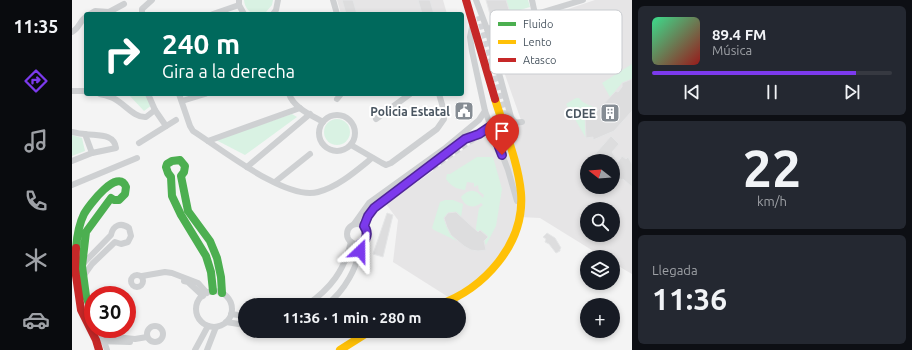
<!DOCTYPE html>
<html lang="es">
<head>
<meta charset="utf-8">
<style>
	body { margin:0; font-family:Ubuntu,sans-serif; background:#242831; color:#f1f3f6; height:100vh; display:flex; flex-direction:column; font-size:15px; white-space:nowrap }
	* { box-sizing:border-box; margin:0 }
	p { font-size:13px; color:#9ea1a6 }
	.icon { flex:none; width:22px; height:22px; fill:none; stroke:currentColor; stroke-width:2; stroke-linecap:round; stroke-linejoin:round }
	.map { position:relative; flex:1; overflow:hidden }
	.sheet { display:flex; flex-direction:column; gap:6px; padding:6px; background:#0d0f14; width:280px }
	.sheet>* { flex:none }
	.hud { position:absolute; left:12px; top:12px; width:380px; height:84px; border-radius:4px; box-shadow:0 2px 6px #0003; background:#00695c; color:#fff; overflow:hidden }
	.needle { width:26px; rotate:287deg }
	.fabs { position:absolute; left:508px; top:154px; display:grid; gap:8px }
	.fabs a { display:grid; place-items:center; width:40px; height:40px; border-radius:50%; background:#171b24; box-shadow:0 2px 6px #0003; font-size:20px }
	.speed { position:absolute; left:12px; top:286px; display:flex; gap:8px; font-size:20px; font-weight:700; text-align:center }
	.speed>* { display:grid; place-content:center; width:52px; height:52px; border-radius:50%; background:#171b24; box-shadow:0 2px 6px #0003; line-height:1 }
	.speed .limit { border:6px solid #d22; background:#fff; color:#111 }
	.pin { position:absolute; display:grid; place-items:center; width:34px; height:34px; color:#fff; margin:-41px -17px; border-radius:50% 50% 50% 0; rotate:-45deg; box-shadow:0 0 4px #0007 }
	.pin .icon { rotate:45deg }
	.me { position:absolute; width:44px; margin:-22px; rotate:23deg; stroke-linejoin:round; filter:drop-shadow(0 0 3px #0008) }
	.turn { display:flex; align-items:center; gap:14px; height:84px; padding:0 12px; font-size:18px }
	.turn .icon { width:52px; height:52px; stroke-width:2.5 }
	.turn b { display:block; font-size:28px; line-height:34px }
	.big { font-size:30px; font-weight:700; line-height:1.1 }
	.sheet .card { flex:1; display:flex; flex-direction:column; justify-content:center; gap:6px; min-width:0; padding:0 14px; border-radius:6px; background:#242831 }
	.sheet .dial { align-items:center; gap:0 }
	.dial b { font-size:52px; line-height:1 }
	.song { display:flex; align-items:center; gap:12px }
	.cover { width:48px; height:48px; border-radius:6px; background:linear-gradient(135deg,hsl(150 70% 55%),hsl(0 70% 35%)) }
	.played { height:4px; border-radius:2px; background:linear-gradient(90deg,#7c3aed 85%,#363941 85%) }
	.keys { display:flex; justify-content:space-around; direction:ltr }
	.trip { position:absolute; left:166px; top:298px; width:228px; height:40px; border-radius:20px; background:#171b24; box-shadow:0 2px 6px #0003; font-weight:700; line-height:40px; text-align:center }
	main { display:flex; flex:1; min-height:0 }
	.menu { display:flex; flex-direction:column; width:72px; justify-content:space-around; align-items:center; background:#090b0e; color:#9ea1a6 }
	.menu .icon { width:28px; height:28px }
	.menu .current { color:#7c3aed }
	.menu b { font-size:18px; color:#f1f3f6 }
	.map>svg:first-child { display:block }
	.education { fill:#e6e5e6; fill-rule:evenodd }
	.green { fill:#d9f2e3 }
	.building { fill:#ddddde; stroke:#e5e6e7 }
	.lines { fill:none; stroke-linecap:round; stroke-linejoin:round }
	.street-tunnel { stroke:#d2d4d7; stroke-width:6; stroke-dasharray:6 3; stroke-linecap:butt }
	.street { stroke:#ced0d2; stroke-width:6 }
	.fast { stroke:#4caf50; stroke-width:8 }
	.slow { stroke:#ffc107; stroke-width:8 }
	.jam { stroke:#c62828; stroke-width:8 }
	.route-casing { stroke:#51269a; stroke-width:10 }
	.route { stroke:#7c3aed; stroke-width:7 }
	.labels { text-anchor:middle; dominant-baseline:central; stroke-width:4; stroke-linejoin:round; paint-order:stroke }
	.poi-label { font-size:12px; font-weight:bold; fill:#4a5661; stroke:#fff; text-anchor:end }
	.key { fill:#fff; stroke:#c9ccd0; stroke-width:1 }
	.key-label { font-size:11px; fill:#4a5661 }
</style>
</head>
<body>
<main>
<nav class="menu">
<b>11:35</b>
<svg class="icon current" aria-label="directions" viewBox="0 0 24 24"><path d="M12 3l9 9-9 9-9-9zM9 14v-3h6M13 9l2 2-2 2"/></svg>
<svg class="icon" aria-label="music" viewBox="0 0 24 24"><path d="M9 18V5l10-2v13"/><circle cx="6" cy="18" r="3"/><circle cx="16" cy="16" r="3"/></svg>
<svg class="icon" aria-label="phone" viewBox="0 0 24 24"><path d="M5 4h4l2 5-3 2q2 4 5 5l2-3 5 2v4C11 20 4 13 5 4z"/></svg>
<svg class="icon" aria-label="climate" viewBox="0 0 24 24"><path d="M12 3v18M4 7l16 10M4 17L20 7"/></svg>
<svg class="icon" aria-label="car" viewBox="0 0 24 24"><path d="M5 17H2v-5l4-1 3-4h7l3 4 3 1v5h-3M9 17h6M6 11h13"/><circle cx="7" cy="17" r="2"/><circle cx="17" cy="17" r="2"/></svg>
</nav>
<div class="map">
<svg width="560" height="350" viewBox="0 0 560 350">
	<rect width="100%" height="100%" fill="#f4f4f4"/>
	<g class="education">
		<path d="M265,0h106l4,14h-106z"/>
		<path d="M523,0h37v274l-19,-11v-6h-10l-63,-39 -21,-1 -20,44 -46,39 -60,-38 5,-42 -12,-16 99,-70 36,-14 -30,-85zM515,161h26v26h-26zM515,209h26v26h-26z"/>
	</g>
	<g class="green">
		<path d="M172,0h29l-1,5 -6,7c-11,5 -21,0 -22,-12z"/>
		<path d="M434,0h22l2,7 -20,6z"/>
		<path d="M560,64v15l-10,4 -12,14 -8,-14z"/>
		<path d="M56,94h20l4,11 -8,6z"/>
		<path d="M504,98h3c5,7 13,7 19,12l-2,3 -11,1 1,24 -20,-34z"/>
		<path d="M220,114l5,3 -52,38 -29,-15z"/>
		<circle cx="265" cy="132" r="13"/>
		<path d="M0,135l10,3 3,13 -13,5z"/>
		<path d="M405,157h16l9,32 -6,37 -10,19 -2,-4 4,-5 -8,-6 -2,2 -2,-2v-3l3,-19 4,-3 -2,-2c-8,6 -16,4 -20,-6 8,-9 15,-8 22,1l1,-3 -5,-4 -1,-6 -4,2v-4l-7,-1 -2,8c-9,-1 -14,-4 -19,-11l1,-5h3z"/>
		<path d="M373,200h8l10,4 -2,13 -17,1c3,10 6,16 13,23l-23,-11 -2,-2 8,-26z"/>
	</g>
	<g class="building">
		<path d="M270,0h11l4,14h-11z"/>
		<path d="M346,0h12l4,14h-12z"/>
		<path d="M414,0h20l4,13 -19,5z"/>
		<path d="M560,79v32l-18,20 -21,9v-3l-7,1 -1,-24 11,-2 20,-21 2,1 4,-5v-4z"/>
		<path d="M539,136l8,8 -7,8 6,10 4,-6 4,3 2,-2 4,7v23l-9,-8 -2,1 -8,-12v-7h-8l-9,-8z"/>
		<path d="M384,212l22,20 2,-2 8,7 -4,4 2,9 -8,1 -7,-1 -7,-4 -13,-11 -4,-8 -3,-9 4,-5z"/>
		<path d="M315,213l6,2 -10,42 -10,-3z"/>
		<path d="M475,233l8,5 6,10 -1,1v2l-4,2 -7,-9 -4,-2 1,-3 -3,-2z"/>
	</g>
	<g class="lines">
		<path class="street-tunnel" d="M360,168l34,-24 32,-20 7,-7v-7l-26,-94"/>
		<g class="street">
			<path d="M167,0v5l5,9"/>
			<path d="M261,0l4,14"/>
			<path d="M404,0l11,29 24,88c3,6 5,6 11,5"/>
			<path d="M460,0l3,14"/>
			<path d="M18,14l5,-3 14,1 15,-8"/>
			<path d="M70,14v-5l10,-9"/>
			<path d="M141,14l26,-9"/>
			<path d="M201,14l3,-4 2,-10"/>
			<path d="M400,27l-2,10 2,14 13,60 23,59 9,31"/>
			<path d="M415,29l96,-29"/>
			<path d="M0,32c7,-3 8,-12 14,-15"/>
			<path d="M0,91h14"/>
			<path d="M28,94c4,1 9,2 13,4 11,5 21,20 33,19l9,-7"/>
			<path d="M76,94l7,16 11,16"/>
			<path d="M107,94l11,32 3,5c27,17 93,70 125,61 20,-5 38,-21 54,-34"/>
			<path d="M217,94c5,14 22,21 34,28"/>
			<path d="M265,99l4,-5"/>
			<path d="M110,101l23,-7"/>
			<circle cx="265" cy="133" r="18"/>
			<path d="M304,119l34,-25"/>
			<path d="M0,132c4,1 9,2 13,2 12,2 29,-1 31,14l-24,5 -20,8"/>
			<path d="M13,134l7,19"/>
			<path d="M136,141l92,-33"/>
			<path d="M67,143l37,-23"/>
			<path d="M279,145l31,18 4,2 5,-2 46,-34 7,-10v-8l-5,-17"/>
			<path d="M175,167l63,-53"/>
			<path d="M203,182l35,-28"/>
			<path d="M0,185l65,-27"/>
			<circle cx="285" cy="234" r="10"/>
			<path d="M282,224l15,-21 75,-54 35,-29 6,-9"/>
			<path d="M292,226l4,-10 6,-8 91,-69 14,-5 12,-8"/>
			<path d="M9,266l30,-31c2,-10 10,-13 18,-7l2,8 -3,6 -7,2 -6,-2 -23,22 -10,14"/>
			<circle cx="65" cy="281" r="6"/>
			<path d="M70,276l23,-4 7,1 26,10 9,10"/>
			<path d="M112,281l4,1 15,14"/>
			<circle cx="142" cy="309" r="18"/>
			<path d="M235,305c24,-17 37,-34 44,-63"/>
			<path d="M254,305c18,-13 33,-39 34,-61"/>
			<path d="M159,314l14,2"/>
			<path d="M154,322l19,3"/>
			<circle cx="83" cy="334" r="8"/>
			<path d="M28,329l7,21"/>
			<path d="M22,335l41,4 12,-2"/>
			<path d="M25,341l33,1"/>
			<path d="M123,350l13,-24"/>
			<path d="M135,350l9,-23"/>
		</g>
		<g class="fast">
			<path d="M4,248c1,-12 3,-24 8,-34 5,-9 34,-47 42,-27l-1,7 -6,6h-5l-3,-2 -25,34 -4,34 4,30 7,18"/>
			<path d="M141,291l-2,-19 -5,-16 -25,-41 -9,-19 -1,-19 -3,-4 -2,-6 1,-3 5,-3 8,-1 5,6 -1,6 -3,4 7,35 22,30 7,17 4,19 1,16"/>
		</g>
		<g class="slow">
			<path d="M366,305c46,-16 87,-61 83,-112 -3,-32 -17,-64 -26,-94"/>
			<path d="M268,350l30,-19"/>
		</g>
		<g class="jam">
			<path d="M394,0l29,99"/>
			<path d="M4,248l-1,21 6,41 15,30 3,10"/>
		</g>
	</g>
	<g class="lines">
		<g class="route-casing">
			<path id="route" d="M288,251v-7c7,-4 9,-11 4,-18l4,-10 6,-8 91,-69 14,-5 12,-8 11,29"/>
		</g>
		<use href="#route" class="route"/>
	</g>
	<defs>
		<g id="civic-square" transform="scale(1)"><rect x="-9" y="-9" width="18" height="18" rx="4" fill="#868d94" stroke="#fff"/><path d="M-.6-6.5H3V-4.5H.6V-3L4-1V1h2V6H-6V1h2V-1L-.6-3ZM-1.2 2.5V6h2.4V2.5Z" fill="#fff"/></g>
		<g id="building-square" transform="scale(1)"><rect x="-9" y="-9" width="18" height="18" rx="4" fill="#868d94" stroke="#fff"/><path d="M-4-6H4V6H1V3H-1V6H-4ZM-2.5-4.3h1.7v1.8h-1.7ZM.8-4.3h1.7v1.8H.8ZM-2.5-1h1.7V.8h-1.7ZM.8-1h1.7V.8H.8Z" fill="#fff"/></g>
	</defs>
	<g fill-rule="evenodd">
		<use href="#civic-square" x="392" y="111"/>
		<use href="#building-square" x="538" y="113"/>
	</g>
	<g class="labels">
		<g class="poi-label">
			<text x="378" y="111">Policia Estatal</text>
			<text x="524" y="113">CDEE</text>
		</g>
	</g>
	<rect x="418" y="10" width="132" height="64" rx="6" class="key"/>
	<rect x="426" y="22" width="18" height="4" fill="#4caf50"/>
	<rect x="426" y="40" width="18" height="4" fill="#ffc107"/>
	<rect x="426" y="58" width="18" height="4" fill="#c62828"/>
	<g class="key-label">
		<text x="451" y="28">Fluido</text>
		<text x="451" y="46">Lento</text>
		<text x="451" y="64">Atasco</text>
	</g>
</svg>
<div class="fabs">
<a><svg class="needle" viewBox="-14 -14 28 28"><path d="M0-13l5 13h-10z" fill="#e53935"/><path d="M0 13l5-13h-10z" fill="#9ea1a6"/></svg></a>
<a><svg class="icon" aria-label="search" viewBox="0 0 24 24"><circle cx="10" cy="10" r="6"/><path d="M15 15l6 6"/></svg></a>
<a><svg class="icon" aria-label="layers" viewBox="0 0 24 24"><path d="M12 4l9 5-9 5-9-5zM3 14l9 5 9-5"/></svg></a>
<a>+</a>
</div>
<div class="speed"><div class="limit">30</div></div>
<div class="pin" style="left:430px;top:155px;background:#d93025"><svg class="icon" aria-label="arrive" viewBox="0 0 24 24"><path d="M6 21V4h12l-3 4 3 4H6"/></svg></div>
<svg class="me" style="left:288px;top:251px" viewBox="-20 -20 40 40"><path d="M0-17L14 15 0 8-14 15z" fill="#7c3aed" stroke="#fff" stroke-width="4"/></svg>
<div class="trip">11:36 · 1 min · 280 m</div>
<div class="hud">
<div class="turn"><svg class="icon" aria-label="right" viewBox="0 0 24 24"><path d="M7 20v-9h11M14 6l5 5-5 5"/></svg><div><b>240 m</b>Gira a la derecha</div></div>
</div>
</div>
<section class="sheet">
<div class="card">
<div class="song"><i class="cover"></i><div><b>89.4 FM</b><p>Música</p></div></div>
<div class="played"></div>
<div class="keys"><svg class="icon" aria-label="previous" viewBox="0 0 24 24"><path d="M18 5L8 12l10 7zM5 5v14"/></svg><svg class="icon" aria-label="pause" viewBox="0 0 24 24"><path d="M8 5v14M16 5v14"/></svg><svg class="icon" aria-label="next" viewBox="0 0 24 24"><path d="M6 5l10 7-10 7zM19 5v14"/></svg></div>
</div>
<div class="card dial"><b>22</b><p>km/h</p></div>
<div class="card"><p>Llegada</p><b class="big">11:36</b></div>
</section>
</main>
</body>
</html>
